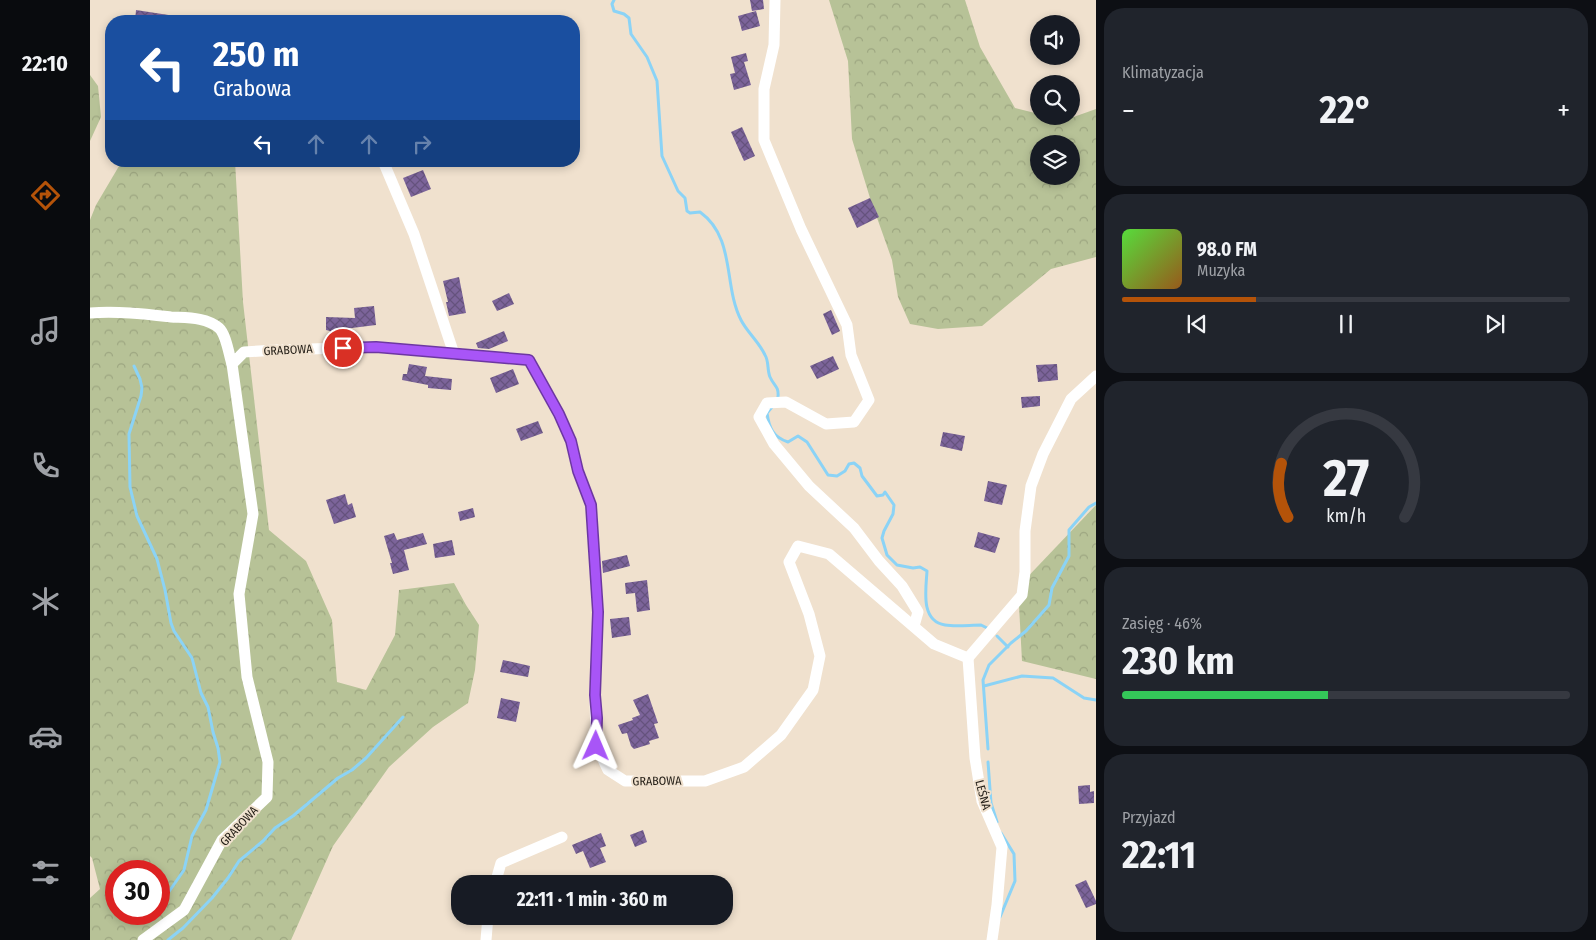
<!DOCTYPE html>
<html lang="pl">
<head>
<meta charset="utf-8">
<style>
	body { margin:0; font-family:"Fira Sans Condensed",sans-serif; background:#20242c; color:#f1f3f6; height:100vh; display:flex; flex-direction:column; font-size:19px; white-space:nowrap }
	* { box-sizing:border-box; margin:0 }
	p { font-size:16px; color:#9ea1a6 }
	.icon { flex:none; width:28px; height:28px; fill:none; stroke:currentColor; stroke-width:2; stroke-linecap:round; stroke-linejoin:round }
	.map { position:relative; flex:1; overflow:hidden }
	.panel { display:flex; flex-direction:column; gap:8px; padding:8px; background:#0d0f14; width:500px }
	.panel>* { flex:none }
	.guide { position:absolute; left:15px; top:15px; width:475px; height:152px; border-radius:20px; box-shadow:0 2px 8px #0003; background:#1a4fa0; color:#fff; overflow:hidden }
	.buttons { position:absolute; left:940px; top:15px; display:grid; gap:10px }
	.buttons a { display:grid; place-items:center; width:50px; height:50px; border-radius:50%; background:#171b24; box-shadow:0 2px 8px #0003; font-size:25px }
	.speed { position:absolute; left:15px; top:860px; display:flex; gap:10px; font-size:25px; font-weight:700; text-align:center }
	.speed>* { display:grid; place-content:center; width:65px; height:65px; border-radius:50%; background:#171b24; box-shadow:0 2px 8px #0003; line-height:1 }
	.speed .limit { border:8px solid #d22; background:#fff; color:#111 }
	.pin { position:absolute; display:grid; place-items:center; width:42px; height:42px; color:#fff; margin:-21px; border:2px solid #fff; border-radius:50%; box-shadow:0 1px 5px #0007 }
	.me { position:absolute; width:55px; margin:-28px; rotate:1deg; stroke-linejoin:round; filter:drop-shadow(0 0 4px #0008) }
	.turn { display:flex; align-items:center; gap:18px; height:105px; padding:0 25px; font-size:22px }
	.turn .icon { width:65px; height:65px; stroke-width:2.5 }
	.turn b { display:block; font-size:35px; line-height:42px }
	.lanes { display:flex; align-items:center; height:48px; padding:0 25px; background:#0003; justify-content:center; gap:25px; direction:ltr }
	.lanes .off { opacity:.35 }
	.big { font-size:38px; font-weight:700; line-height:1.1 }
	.panel .card { flex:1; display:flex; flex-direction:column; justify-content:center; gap:8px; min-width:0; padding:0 18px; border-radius:20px; background:#20242c }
	.panel .dial { align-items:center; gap:0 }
	.dial svg { height:130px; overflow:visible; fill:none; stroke:#363941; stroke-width:7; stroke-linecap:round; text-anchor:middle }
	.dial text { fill:#f1f3f6; stroke:none }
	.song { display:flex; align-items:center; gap:15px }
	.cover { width:60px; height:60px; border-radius:8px; background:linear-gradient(135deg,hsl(110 70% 55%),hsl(30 70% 35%)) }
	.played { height:5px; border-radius:2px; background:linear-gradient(90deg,#b45309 30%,#363941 30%) }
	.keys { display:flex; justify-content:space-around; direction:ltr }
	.heat { display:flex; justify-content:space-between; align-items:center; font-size:28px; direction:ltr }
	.charge { height:8px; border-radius:4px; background:linear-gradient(90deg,#34c759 46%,#363941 0) }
	.trip { position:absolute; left:361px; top:875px; width:282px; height:50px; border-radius:20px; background:#171b24; box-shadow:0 2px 8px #0003; font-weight:700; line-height:50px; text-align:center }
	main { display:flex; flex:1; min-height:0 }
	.dock { display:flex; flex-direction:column; width:90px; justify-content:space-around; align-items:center; background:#090b0e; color:#9ea1a6 }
	.dock .icon { width:35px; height:35px }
	.dock .active { color:#b45309 }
	.dock b { font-size:22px; color:#f1f3f6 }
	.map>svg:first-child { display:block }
	.forest { fill:url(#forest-crowns); fill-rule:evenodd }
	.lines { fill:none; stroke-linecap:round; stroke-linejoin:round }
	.stream { stroke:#8bd3f6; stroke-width:3 }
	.building { fill:url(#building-cross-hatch) }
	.street { stroke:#fff; stroke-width:11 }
	.route-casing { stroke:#6d37a1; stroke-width:12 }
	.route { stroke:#a855f7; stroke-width:9 }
	.labels { text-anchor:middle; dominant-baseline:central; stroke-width:4; stroke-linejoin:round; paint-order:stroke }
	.street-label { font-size:12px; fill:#221d16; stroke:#f0e1ce }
</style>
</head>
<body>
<main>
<nav class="dock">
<b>22:10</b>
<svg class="icon active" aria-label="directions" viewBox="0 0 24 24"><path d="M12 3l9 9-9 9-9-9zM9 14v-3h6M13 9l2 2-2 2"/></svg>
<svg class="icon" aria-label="music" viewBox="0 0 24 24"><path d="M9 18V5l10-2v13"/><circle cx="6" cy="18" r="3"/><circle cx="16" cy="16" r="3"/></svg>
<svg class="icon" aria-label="phone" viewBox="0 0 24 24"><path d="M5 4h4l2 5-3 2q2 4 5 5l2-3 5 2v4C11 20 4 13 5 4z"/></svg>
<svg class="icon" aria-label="climate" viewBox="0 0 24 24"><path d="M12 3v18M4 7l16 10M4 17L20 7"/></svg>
<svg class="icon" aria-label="car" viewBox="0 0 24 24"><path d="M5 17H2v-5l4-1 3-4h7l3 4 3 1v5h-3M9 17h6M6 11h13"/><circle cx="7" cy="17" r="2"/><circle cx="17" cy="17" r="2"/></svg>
<svg class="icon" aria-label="filters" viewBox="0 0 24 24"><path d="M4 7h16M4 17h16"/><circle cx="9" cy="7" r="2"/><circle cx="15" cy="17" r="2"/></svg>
</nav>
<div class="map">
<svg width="1006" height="940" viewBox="0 0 1006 940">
	<defs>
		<pattern id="forest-crowns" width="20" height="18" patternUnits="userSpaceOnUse" patternTransform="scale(1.25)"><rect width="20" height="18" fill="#b7c297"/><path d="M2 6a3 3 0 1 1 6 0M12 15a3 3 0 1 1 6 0" fill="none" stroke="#9da681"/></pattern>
		<pattern id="building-cross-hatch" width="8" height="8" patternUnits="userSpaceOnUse" patternTransform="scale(1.25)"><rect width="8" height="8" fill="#7c649a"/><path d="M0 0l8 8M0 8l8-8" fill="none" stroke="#65527d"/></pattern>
	</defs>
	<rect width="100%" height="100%" fill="#f0e1ce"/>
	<g class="forest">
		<path d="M739,0h136l15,47 35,61 24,6v2h10l16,4 31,-11v148l-45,12 -69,57 -44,3 -28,-5 -12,-27 -6,-37 -22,-62 -18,-59 -4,-78zM949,144h32v32h-32z"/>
		<path d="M0,75l8,11 3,31 -11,24z"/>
		<path d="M32,161h113l8,141 26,228 37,31 26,59 5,62 29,8 29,-55 4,-45 55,-7 12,22 13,20 -4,45 -7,33 -35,24 -44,40 -56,79 -42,94h-201v-42l10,-9 -8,-31 -2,-2v-636l6,-15zM26,871h43v43h-43z"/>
		<path d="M1006,505v174l-74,-18 -4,-74z"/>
	</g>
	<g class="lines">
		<g class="stream">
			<path d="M524,0l-2,4 2,7 10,3 5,4 2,16 16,23 10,24 5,75 16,35 7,7 2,13 3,2 10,-1c36,26 23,73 41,108 6,12 18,22 24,35 4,6 2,15 5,22 4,9 9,9 8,20"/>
			<path d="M44,366l6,13 2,9 -1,8 -12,38 1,53 7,29 20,43 8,31 6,33 3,8 18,27 9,35 7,14 5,25 5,16 2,14 -14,48 -14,26 -8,34 -25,36"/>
			<path d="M682,407l-5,6c2,15 6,24 21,29l10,-6 9,6 21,33 9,1 8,-5 4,-7 5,-1 6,5 2,8 15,20 6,-1 2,-3 9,13 -1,9 -9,17 -2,7 5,17 10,10 16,3 7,-1 7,4c-1,18 -7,50 18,54 11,2 25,0 36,0l6,3"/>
			<path d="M907,636l11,11"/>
			<path d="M894,686l38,-10 31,2 31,20 12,2"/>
			<path d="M898,749l-5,-69 6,-15 22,-22 15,-12 23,-26 3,-17 17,-32v-26l20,-23 7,-4"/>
			<path d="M898,762l3,41 6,19"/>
			<path d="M910,917l15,-36 -1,-27 -13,-21"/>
			<path d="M62,920l3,-6"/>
			<path d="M78,940l15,-12 29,-30 16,-20 11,-17 24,-20 12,-13 18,-12 45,-38 14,-8 14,-12 37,-41"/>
		</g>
	</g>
	<g class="building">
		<path d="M660,0h13l1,9 -12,2z"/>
		<path d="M46,10l39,6v5h-40z"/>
		<path d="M666,11l4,15 -18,5 -4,-15z"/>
		<path d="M656,53l2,8 -4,1 7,23 -17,5 -4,-16 5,-1 -4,-16z"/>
		<path d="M652,127l13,29 -11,5 -13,-29z"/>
		<path d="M333,170l8,19 -20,8 -8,-19z"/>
		<path d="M780,198l9,19 -22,11 -9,-20z"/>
		<path d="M369,277l7,36 -17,3 -3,-14h2l-5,-21z"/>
		<path d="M419,293l5,11 -17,7 -5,-10z"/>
		<path d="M284,306l2,19 -32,4v11l-15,1 1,-10 -4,-1v-13l29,1 -1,-10z"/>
		<path d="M741,310l9,21 -8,4 -9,-21z"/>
		<path d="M414,331l4,10 -19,8 -11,-1 -2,-5z"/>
		<path d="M743,356l6,13 -22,10 -7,-13z"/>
		<path d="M319,364l18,3 -2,9 27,3 -1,11 -23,-2v-3l-26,-5 1,-6h4z"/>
		<path d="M967,364l1,16 -20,2 -2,-17z"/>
		<path d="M423,369l6,15 -23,9 -6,-15z"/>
		<path d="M950,396v10l-18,2 -1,-11z"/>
		<path d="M448,421l5,12 -22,8 -5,-12z"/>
		<path d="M853,432l22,4 -3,15 -22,-5z"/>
		<path d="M898,481l19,4 -5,20 -18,-4z"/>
		<path d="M255,494l3,11 4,-2 4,14 -22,7 -8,-24z"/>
		<path d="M383,508l2,9 -15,4 -2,-9z"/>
		<path d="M888,532l22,6 -5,15 -21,-6z"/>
		<path d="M304,533l3,7 26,-7 4,11 -23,6 5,20 -16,4 -3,-11h2l-8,-27z"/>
		<path d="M362,540l3,15 -20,3 -2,-14z"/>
		<path d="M537,555l3,11 -27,7 -1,-12z"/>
		<path d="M557,580l3,30 -13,2 -2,-19 -9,1 -1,-11z"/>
		<path d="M539,617l2,18 -19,3 -2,-19z"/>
		<path d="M413,660l27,6 -2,11 -28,-5z"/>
		<path d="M558,694l10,29 -4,1 5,14 -10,3 1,3 -16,5 -3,-3 -4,-13 -5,1 -4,-9 15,-5 -1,-2 8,-3 -7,-15z"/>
		<path d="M411,698l19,4 -4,20 -19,-4z"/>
		<path d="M1000,785v7l4,-1v12l-15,1 -1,-18z"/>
		<path d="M553,830l4,12 -12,5 -5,-12z"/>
		<path d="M511,833l5,13 -6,2 6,14 -16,6 -7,-17 -7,3 -4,-9z"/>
		<path d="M996,880l10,21v3l-10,4 -11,-23z"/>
	</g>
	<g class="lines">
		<g class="street">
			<path d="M685,0l-1,45 -10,44v51l37,89 46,96 4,30 18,45 -15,22 -28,2 -40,-22 -19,1 -8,14 15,27 35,42 45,42 25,33 23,25 16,26 -4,14"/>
			<path d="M293,161l31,73 40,120"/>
			<path d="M0,313c28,-2 54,1 81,4 16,1 35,0 48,11 7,6 10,27 13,36"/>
			<path d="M878,658l54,-63 3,-23v-41l6,-45 12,-32 28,-55 25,-23"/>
			<path d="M405,884l6,-21 61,-26"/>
			<path d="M53,940l41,-30 38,-70 45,-43 1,-35 -21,-85 -8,-83 14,-80 -21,-150 12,-12 32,-2 100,-3 153,13 30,55 12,26 7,30 13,34 7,107 -3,83 1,50 12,25 17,11h80l39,-14 37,-32 32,-45 7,-34 -11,-42 -20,-52 9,-16 31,8 105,90 34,14 7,100 7,43 20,46 -5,58 -5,35"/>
			<path d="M396,940l2,-24"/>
		</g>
	</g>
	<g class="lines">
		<g class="route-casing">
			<path id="route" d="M253,348l33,-1 153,13 30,54 12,27 7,30 13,34 7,107 -3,83 2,23 -1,28"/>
		</g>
		<use href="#route" class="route"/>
	</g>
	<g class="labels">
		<g class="street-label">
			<text transform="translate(198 350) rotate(-3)">GRABOWA</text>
			<text transform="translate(567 781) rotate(-1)">GRABOWA</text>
			<text transform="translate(893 795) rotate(75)">LEŚNA</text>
			<text transform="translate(149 826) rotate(-47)">GRABOWA</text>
		</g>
	</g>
</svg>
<div class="buttons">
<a><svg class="icon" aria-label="sound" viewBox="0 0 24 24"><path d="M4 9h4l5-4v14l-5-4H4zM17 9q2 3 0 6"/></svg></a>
<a><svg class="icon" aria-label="search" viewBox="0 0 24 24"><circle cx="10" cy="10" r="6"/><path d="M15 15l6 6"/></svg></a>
<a><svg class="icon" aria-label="layers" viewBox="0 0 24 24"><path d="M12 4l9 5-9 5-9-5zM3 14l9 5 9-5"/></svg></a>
</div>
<div class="speed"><div class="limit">30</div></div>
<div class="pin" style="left:253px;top:348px;background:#d93025"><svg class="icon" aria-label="arrive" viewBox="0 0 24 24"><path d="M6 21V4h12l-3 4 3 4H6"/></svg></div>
<svg class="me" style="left:506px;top:746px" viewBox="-20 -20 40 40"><path d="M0-17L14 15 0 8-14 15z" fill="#a855f7" stroke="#fff" stroke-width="4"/></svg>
<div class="trip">22:11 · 1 min · 360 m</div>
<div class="guide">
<div class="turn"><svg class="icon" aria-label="left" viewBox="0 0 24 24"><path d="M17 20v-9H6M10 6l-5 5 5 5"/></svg><div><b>250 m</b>Grabowa</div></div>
<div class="lanes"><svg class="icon" aria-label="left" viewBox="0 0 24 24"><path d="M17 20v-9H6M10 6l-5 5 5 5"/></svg><svg class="icon off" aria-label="ahead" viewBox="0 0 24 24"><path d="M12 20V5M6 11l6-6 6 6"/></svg><svg class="icon off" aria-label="ahead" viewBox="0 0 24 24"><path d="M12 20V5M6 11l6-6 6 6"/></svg><svg class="icon off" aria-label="right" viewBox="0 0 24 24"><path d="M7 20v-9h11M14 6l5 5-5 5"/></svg></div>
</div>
</div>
<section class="panel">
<div class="card"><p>Klimatyzacja</p>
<div class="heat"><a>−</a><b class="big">22°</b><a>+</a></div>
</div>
<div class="card">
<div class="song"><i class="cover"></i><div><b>98.0 FM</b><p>Muzyka</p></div></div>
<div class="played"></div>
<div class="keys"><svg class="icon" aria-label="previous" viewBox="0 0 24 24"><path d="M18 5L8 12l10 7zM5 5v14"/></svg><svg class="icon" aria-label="pause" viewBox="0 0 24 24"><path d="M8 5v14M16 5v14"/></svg><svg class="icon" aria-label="next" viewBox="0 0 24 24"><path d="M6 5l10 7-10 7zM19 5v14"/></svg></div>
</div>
<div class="card dial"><svg viewBox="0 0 100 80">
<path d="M14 69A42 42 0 1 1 86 69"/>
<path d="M14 69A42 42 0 0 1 10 36" stroke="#b45309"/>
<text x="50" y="56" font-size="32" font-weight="700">27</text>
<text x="50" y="72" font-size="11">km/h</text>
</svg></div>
<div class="card"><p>Zasięg · 46%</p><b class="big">230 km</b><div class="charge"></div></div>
<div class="card"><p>Przyjazd</p><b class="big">22:11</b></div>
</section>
</main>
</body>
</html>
